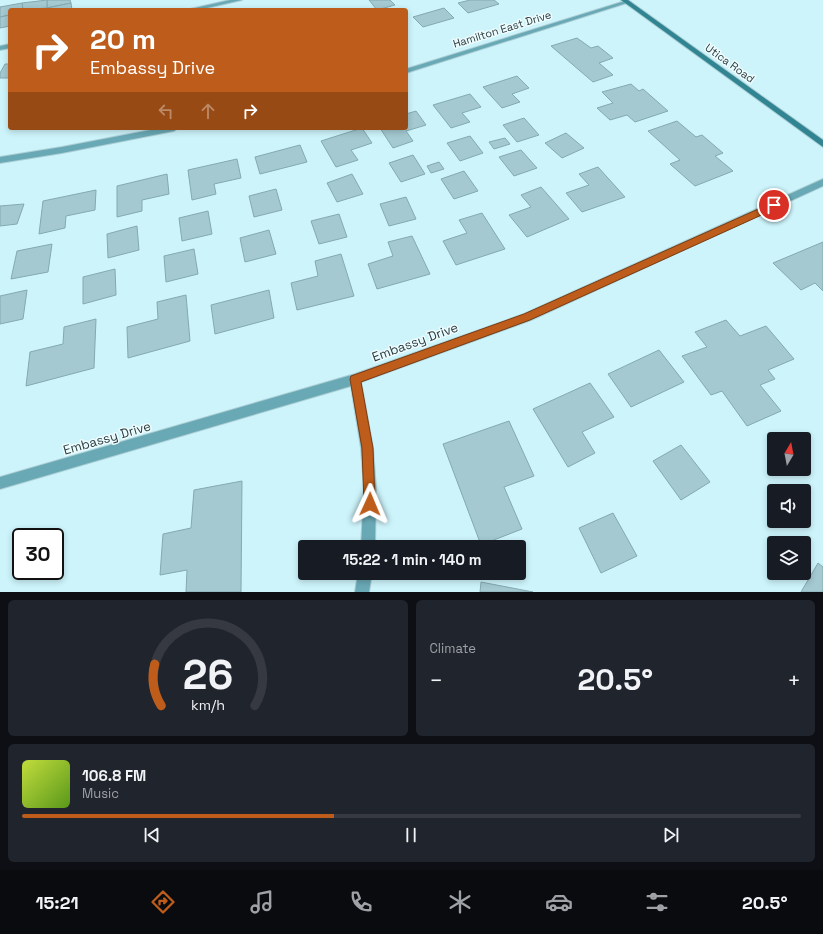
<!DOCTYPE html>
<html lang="en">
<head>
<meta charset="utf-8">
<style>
	body { margin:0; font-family:"Space Grotesk",sans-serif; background:#20242c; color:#f1f3f6; height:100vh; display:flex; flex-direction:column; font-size:15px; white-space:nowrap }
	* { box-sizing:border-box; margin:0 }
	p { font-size:13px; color:#9ea1a6 }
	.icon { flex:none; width:22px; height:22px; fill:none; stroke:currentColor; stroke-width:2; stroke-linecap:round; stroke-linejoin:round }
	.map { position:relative; height:592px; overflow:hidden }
	.sheet { display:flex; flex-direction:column; gap:8px; padding:8px; background:#0d0f14; flex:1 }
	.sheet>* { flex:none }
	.top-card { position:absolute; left:8px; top:8px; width:400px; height:122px; border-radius:4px; box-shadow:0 2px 6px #0003; background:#be5d1b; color:#fff; overflow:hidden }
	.needle { width:26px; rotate:10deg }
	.fabs { position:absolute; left:767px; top:432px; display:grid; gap:8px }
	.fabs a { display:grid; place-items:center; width:44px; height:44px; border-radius:4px; background:#171b24; box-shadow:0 2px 6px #0003; font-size:20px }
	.speed { position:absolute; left:12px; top:528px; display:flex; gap:8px; font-size:20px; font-weight:700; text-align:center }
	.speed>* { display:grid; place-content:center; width:52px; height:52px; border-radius:50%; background:#171b24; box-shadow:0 2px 6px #0003; line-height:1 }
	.speed .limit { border:2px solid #111; border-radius:6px; background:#fff; color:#111 }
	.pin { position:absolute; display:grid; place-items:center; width:34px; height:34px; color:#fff; margin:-17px; border:2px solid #fff; border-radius:50%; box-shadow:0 1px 4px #0007 }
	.me { position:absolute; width:44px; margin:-22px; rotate:1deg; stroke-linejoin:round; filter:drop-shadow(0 0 3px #0008) }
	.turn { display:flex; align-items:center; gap:14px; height:84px; padding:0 16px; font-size:18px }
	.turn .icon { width:52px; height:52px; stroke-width:2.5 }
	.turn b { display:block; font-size:28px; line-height:34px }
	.lanes { display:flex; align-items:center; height:38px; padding:0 16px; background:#0003; justify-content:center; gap:20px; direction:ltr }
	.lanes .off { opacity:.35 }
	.big { font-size:30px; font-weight:700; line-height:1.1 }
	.sheet .tile { flex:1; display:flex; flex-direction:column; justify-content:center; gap:6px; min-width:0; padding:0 14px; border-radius:6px; background:#20242c }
	.sheet .dial { align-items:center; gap:0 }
	.dial svg { height:104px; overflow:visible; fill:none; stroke:#363941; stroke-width:7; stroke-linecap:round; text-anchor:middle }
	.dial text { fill:#f1f3f6; stroke:none }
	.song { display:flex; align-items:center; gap:12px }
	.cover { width:48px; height:48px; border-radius:6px; background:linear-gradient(135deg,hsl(70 70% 55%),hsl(90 70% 35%)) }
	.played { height:4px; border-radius:2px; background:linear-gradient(90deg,#be5d1b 40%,#363941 40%) }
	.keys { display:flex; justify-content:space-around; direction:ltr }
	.heat { display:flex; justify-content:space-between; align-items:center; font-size:22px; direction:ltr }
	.sheet .tiles { flex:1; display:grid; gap:8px; grid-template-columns:1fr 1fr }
	.tile:last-child { grid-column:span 2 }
	.trip { position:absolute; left:298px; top:540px; width:228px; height:40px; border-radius:4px; background:#171b24; box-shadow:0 2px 6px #0003; font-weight:700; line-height:40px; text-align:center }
	.dock { display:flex; height:64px; justify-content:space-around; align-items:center; background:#090b0e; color:#9ea1a6 }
	.dock .icon { width:28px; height:28px }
	.dock .on { color:#be5d1b }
	.dock b { font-size:18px; color:#f1f3f6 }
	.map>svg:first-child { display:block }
	.building { fill:#a4c9d0; stroke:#84a9b0 }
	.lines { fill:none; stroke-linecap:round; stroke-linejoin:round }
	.street-casing { stroke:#adcfd5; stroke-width:2 }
	.secondary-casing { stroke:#adcfd5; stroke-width:2 }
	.street { fill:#69a9b5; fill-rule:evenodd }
	.secondary { fill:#318592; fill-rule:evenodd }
	.route { fill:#be5d1b; stroke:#7c3c12 }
	.labels { text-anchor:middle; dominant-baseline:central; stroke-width:3; stroke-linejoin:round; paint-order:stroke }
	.far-street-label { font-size:11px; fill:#2c3b3e; stroke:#edfcff }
	.street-label { font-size:13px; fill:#2c3b3e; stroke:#edfcff }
</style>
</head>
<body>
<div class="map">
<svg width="823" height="592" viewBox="0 0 823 592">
	<rect width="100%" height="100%" fill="#cdf4fb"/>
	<g class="building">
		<path d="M47,0h23l1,3 -24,5z"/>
		<path d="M47,0v8l-24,2 -1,-7z"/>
		<path d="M369,0h21l5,5 -18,5z"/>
		<path d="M470,0h24l5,4 -31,9 -10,-10z"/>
		<path d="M22,3l1,7h-13v5l-10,2v-10z"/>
		<path d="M71,3l1,7h-25v-2z"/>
		<path d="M444,8l10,10 -31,9 -10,-10z"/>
		<path d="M10,15v11l-10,2v-11z"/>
		<path d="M577,38l14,10 7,-2 15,12 -14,5 14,12 -20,7 -42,-36z"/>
		<path d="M5,64h5v14h-10v-5z"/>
		<path d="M517,76l12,12 -17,6 8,8 -18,6 -19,-21z"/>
		<path d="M631,84l8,7 4,-2 25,22 -33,11 -8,-7 -17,5 -13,-12 16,-5 -11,-11z"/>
		<path d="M470,94l11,13 -19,6 8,9 -19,6 -18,-23z"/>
		<path d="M416,111l10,14 -20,6 7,10 -20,7 -13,-20h26v-14z"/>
		<path d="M524,118l15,17 -22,7 -14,-17z"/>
		<path d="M677,121l19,16 6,-2 21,18 -8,3 18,15 -38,15 -25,-22 10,-4 -32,-29z"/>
		<path d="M362,128l10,15 -21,7 7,10 -22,7 -15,-26z"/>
		<path d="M566,133l18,15 -22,10 -17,-15z"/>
		<path d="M470,136l13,17 -23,8 -13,-18z"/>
		<path d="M505,138l5,6 -16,5 -5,-7z"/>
		<path d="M300,145l7,17 -47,12 -5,-17z"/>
		<path d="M521,150l16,18 -23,8 -15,-19z"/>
		<path d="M413,155l12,19 -24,8 -12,-19z"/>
		<path d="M237,159l4,19 -27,6 2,10 -24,6 -4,-30z"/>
		<path d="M439,162l5,7 -13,4 -4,-7z"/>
		<path d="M598,167l27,30 -43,15 -16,-19 23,-8 -10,-11z"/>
		<path d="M464,171l14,20 -24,8 -13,-20z"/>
		<path d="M167,174l2,20 -27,6v11l-25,6v-31z"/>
		<path d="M352,174l11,20 -26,8 -10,-19z"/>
		<path d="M541,187l28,32 -42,18 -18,-22 22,-8 -10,-12z"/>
		<path d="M276,189l6,21 -28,7 -5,-21z"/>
		<path d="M96,190l-1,20 -29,6 -1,12 -26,6 4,-33z"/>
		<path d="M406,197l10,22 -27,7 -9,-22z"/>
		<path d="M24,204l-7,20 -17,2v-20z"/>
		<path d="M208,211l4,23 -30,7 -3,-23z"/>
		<path d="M482,213l23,36 -49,16 -13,-24 24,-8 -8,-13z"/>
		<path d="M339,214l8,23 -28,7 -8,-23z"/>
		<path d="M137,226l2,24 -31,8 -1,-24z"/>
		<path d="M269,230l7,24 -31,8 -5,-24z"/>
		<path d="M412,236l18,38 -53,15 -9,-25 25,-8 -5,-14z"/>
		<path d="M823,242v49l-8,-8 -14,7 -28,-27z"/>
		<path d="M52,244l-4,28 -37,7 6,-28z"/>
		<path d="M194,249l4,25 -32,8 -2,-26z"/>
		<path d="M341,254l13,42 -57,14 -6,-27 27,-7 -3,-15z"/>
		<path d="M115,269l1,26 -33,9v-27z"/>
		<path d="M27,290l-4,29 -23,5v-28z"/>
		<path d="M269,290l5,28 -59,16 -4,-29z"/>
		<path d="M186,295l4,46 -62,17 -1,-31 31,-8 -1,-17z"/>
		<path d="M96,319l-2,49 -68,18 4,-34 33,-8 1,-17z"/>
		<path d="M726,320l14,16 26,-10 28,33 -26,11 7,9 -15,6 21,26 -34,15 -25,-35 -11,4 -29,-39 25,-9 -12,-15z"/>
		<path d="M659,350l25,32 -53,25 -23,-33z"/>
		<path d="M590,383l24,34 -32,15 13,21 -27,14 -35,-58z"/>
		<path d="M509,421l25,55 -30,11 18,42 -41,16 -38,-101z"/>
		<path d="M681,445l29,37 -29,18 -28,-39z"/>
		<path d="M242,481l-1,111h-55l1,-22 -27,5 3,-41 28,-6 3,-38z"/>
		<path d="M613,513l24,43 -36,17 -22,-45z"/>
		<path d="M818,563l5,4v25h-22z"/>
		<path d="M481,582l52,10h-53z"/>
	</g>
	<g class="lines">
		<g class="street-casing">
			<g id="street">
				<path d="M230,0h12l-44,10h-12z"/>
				<path d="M625,1l5,1 -224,71v-4z"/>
				<path d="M10,44v4l-10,2v-4z"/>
				<path d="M161,128h17l-4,3 -112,22 -62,10v-6l62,-10z"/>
				<path d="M823,179v7l-292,134 -170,62 12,66 3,41 -1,58h-14l3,-58 -3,-41 -10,-62 -351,103v-12l355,-103 169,-60z"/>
				<path d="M358,573h14l-3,19h-14z"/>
			</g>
		</g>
		<g class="secondary-casing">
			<path id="secondary" d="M621,0h7l195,140v7z"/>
		</g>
		<use href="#street" class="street"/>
		<use href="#secondary" class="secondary"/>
	</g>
	<path class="route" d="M774,202l3,1v5l-247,112 -169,62 12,66 2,56 -1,4 -4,2 -5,-2 -1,-4 -2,-56 -12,-69 1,-3 173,-62z"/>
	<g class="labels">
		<g class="far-street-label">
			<text transform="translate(502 29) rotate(-17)">Hamilton East Drive</text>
			<text transform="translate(730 63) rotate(36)">Utica Road</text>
		</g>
		<g class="street-label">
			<text transform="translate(415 342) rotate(-20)">Embassy Drive</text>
			<text transform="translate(107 438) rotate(-16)">Embassy Drive</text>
		</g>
	</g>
</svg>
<div class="fabs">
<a><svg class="needle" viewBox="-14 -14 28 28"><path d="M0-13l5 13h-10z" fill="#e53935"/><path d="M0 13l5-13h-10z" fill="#9ea1a6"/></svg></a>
<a><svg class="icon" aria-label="sound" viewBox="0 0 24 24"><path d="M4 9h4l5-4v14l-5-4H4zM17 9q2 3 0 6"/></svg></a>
<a><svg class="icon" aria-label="layers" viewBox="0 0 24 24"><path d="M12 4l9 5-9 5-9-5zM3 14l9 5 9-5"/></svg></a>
</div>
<div class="speed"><div class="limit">30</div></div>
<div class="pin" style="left:774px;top:205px;background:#d93025"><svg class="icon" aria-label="arrive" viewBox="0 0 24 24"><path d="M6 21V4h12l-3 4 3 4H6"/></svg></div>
<svg class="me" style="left:370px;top:504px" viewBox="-20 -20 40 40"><path d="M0-17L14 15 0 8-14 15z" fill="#be5d1b" stroke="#fff" stroke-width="4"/></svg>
<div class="trip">15:22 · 1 min · 140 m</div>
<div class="top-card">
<div class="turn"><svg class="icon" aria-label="right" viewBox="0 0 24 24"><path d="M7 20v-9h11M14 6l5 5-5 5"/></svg><div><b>20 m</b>Embassy Drive</div></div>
<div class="lanes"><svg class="icon off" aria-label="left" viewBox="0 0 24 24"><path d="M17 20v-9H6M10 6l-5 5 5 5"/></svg><svg class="icon off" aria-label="ahead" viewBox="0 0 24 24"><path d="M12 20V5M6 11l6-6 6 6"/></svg><svg class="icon" aria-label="right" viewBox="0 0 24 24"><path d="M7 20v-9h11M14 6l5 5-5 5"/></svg></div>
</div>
</div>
<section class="sheet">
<div class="tiles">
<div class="tile dial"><svg viewBox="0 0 100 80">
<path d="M14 69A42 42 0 1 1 86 69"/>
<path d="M14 69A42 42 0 0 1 9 37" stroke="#be5d1b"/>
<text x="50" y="56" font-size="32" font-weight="700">26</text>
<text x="50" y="72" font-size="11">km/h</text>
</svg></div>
<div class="tile"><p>Climate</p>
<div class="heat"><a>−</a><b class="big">20.5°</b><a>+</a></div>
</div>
<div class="tile">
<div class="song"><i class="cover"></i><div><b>106.8 FM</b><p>Music</p></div></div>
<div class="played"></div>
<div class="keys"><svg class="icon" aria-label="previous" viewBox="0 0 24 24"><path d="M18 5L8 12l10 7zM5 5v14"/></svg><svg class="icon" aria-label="pause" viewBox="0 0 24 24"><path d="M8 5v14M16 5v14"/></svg><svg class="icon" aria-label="next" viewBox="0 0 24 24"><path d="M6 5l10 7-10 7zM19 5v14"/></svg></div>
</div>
</div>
</section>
<nav class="dock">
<b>15:21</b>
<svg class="icon on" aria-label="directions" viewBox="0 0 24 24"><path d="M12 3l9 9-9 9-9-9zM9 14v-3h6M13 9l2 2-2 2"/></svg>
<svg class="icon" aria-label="music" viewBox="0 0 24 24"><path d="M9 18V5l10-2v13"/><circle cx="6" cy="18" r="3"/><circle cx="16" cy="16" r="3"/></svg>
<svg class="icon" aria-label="phone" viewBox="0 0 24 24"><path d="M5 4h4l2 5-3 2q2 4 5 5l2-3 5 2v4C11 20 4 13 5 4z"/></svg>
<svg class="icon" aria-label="climate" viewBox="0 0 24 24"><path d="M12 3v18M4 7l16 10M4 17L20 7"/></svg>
<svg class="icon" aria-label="car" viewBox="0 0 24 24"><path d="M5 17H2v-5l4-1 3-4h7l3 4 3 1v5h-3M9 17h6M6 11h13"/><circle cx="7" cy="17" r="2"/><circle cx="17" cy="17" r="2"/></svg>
<svg class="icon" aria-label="filters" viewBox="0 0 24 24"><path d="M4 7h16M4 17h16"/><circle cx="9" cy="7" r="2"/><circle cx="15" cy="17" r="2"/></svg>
<b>20.5°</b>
</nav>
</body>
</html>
